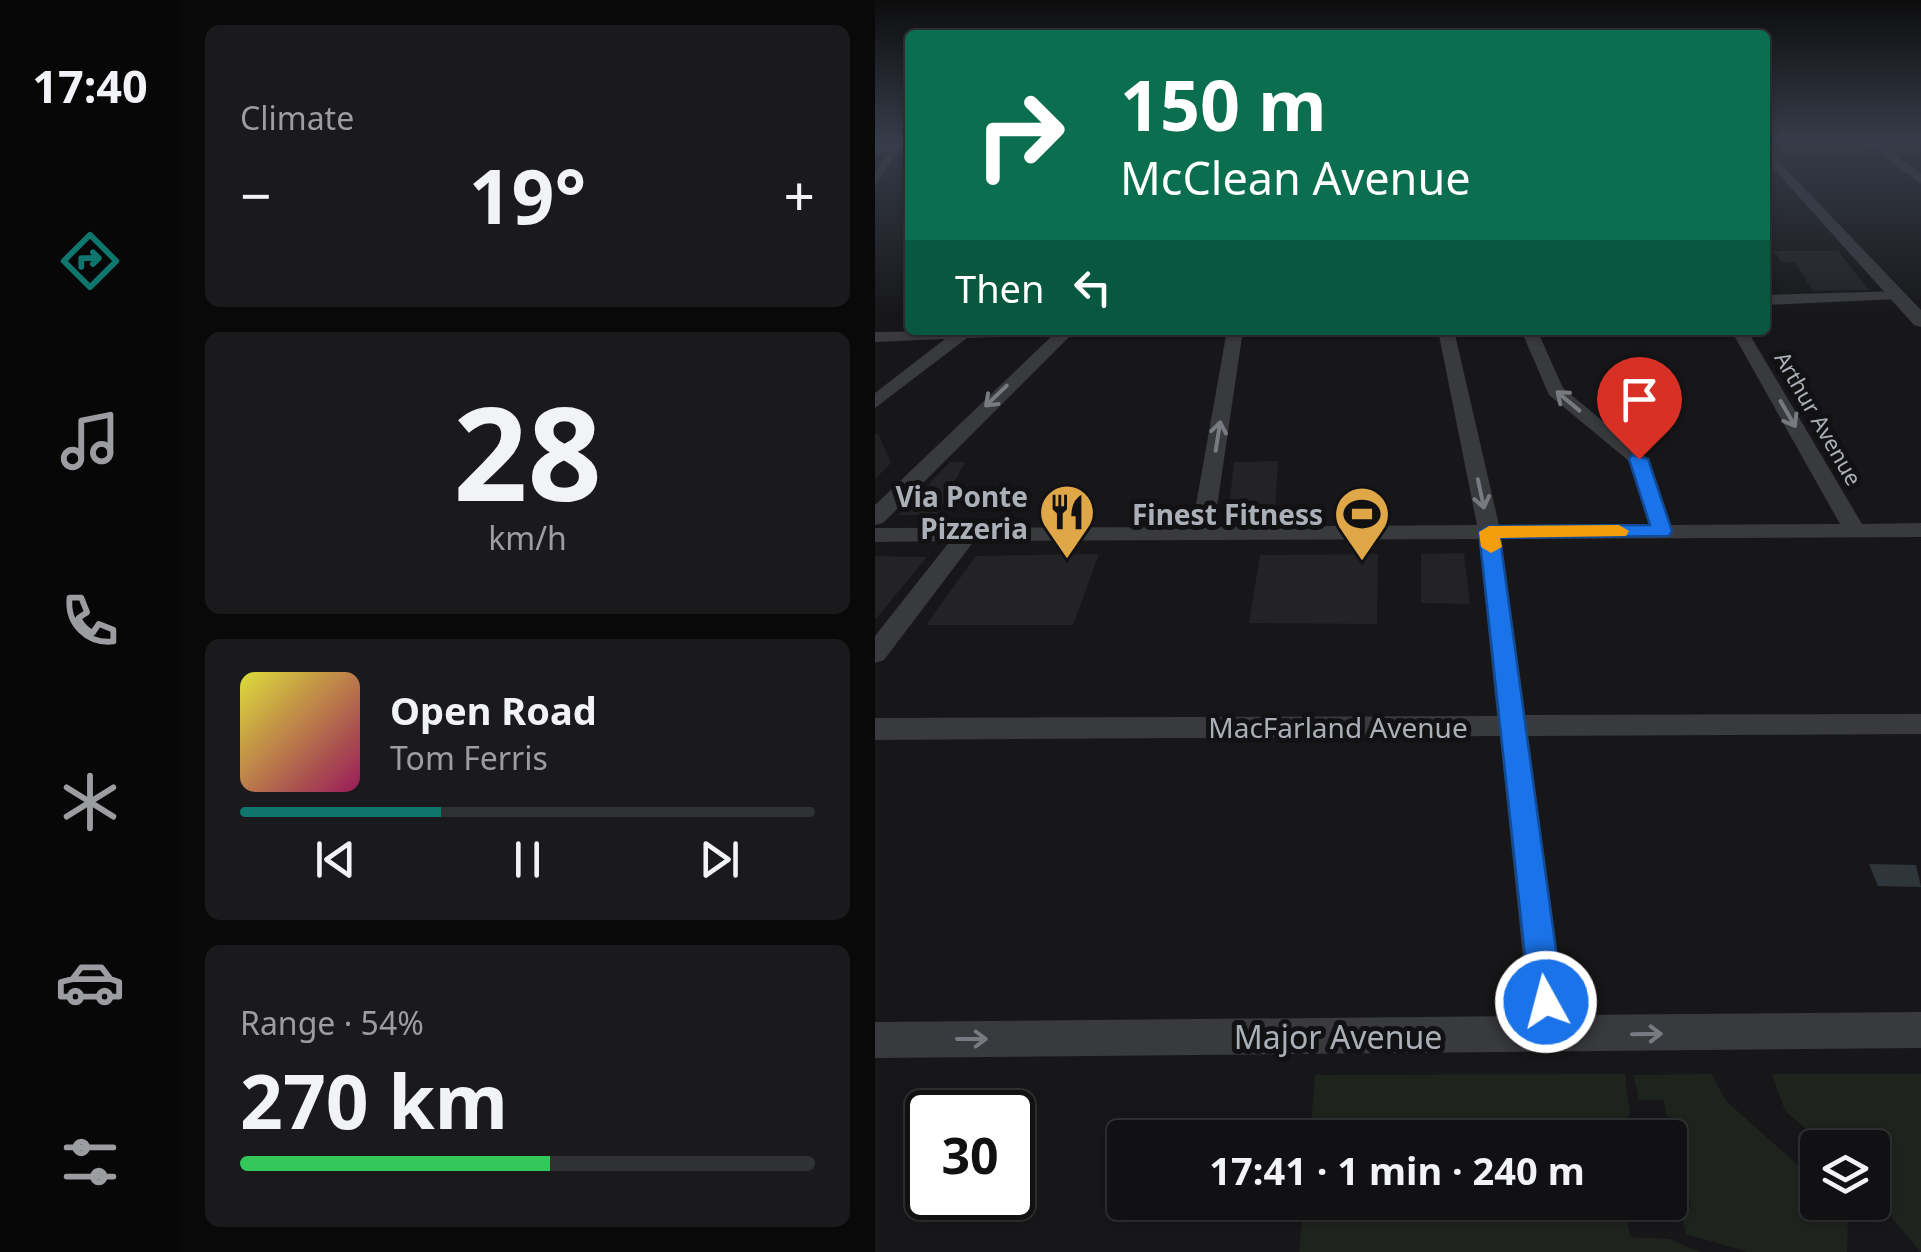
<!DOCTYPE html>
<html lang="en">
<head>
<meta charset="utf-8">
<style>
	body { margin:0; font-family:"Noto Sans",sans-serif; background:#1a1a1c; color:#f1f3f6; height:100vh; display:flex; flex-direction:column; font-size:38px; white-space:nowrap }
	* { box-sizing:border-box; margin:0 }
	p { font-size:32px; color:#9c9da0 }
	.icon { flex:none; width:55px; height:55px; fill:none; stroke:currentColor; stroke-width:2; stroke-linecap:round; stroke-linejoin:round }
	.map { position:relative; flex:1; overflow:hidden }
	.details { display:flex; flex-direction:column; gap:25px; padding:25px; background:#09090a; width:695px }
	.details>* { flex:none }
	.hud { position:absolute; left:30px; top:30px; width:865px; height:305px; border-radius:10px; box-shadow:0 2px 8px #0004,0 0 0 2px #303133; background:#0b6e4f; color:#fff; overflow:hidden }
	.controls { position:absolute; left:925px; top:1130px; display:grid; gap:20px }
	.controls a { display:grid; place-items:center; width:90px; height:90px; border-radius:10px; background:#111113; box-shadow:0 2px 8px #0004,0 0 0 2px #303133; font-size:50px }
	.speed { position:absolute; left:30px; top:1090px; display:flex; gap:20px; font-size:50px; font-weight:700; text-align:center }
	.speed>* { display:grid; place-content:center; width:130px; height:130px; border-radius:50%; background:#111113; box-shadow:0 2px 8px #0004,0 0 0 2px #303133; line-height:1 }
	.speed .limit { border:5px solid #111; border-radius:15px; background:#fff; color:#111 }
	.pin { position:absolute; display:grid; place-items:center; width:85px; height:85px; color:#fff; margin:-102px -42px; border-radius:50% 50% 50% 0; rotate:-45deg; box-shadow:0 0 10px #0007 }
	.pin .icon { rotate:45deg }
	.me { position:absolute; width:110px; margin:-55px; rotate:353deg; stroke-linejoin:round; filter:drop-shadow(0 0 8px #0008) }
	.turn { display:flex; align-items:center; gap:35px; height:210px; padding:0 50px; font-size:45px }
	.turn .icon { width:130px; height:130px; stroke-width:2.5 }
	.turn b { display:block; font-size:70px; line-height:85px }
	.then { display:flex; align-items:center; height:95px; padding:0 50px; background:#0003; gap:20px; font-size:38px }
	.big { font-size:75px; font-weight:700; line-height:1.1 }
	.details .widget { flex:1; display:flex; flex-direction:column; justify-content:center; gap:15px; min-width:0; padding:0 35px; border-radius:15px; background:#1a1a1c }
	.details .dial { align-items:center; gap:0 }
	.dial b { font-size:130px; line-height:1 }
	.song { display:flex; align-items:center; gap:30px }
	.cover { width:120px; height:120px; border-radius:15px; background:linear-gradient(135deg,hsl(60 70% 55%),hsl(330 70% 35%)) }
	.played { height:10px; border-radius:5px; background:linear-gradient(90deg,#0f766e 35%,#303133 35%) }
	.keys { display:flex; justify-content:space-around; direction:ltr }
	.heat { display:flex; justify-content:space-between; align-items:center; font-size:55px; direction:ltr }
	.charge { height:15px; border-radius:8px; background:linear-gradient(90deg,#34c759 54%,#303133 0) }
	.trip { position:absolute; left:232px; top:1120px; width:580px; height:100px; border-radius:10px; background:#111113; box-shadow:0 2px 8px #0004,0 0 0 2px #303133; font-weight:700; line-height:100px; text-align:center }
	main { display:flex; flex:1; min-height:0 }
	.menu { display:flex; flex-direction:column; width:180px; justify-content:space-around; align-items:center; background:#070708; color:#9c9da0 }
	.menu .icon { width:70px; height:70px }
	.menu .current { color:#0f766e }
	.menu b { font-size:45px; color:#f1f3f6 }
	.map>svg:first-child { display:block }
	.built { fill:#232326 }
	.green { fill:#1e231e }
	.water { fill:#2e363c }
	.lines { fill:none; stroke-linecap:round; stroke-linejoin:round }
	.minor { fill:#393a3e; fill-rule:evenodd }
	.tertiary { fill:#393a3e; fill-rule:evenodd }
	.secondary { fill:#47494d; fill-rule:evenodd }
	.shaded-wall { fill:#222225 }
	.oneway { stroke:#787a81 }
	.route { fill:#1a73e8; stroke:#114b97; stroke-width:2.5 }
	.slow { fill:#f59e0b }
	.labels { text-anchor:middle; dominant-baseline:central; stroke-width:10; stroke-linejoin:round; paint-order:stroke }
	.far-street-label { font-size:22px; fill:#abafb7; stroke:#121214 }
	.poi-label { font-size:28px; font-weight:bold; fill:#abafb7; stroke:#121214; text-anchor:end }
	.street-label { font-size:28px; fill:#abafb7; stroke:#121214 }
	.near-street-label { font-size:32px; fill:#abafb7; stroke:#121214 }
</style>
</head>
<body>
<main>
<nav class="menu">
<b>17:40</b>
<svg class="icon current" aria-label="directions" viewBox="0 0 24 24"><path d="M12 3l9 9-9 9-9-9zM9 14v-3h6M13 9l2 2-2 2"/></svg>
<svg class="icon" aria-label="music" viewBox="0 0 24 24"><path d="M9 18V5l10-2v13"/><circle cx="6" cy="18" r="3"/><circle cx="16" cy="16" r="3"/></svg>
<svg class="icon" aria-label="phone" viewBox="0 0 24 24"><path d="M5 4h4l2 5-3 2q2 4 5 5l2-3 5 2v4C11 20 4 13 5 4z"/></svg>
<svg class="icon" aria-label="climate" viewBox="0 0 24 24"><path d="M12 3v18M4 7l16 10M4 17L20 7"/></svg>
<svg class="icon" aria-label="car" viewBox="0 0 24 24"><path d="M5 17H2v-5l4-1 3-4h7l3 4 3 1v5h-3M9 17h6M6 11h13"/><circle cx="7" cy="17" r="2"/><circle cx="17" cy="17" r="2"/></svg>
<svg class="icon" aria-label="filters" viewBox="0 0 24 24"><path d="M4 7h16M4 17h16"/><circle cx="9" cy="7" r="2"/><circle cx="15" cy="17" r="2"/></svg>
</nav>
<section class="details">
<div class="widget"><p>Climate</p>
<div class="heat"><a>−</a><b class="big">19°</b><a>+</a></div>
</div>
<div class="widget dial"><b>28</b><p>km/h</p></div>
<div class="widget">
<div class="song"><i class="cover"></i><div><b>Open Road</b><p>Tom Ferris</p></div></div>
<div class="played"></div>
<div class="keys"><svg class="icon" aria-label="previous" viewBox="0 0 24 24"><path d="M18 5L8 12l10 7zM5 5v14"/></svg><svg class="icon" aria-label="pause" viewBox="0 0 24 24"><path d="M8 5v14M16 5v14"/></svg><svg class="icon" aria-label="next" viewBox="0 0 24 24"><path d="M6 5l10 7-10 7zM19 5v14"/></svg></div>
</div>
<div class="widget"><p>Range · 54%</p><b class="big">270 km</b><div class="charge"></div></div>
</section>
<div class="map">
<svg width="1046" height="1252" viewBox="0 0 1046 1252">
	<rect width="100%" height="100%" fill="#171719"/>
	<g class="built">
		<path d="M898,251h65l31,39 -56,1 -18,-28 -14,-1z"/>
		<path d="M403,461l-3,53 -47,1 6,-53z"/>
		<path d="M75,462h15l-28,53h-38z"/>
		<path d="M589,553l6,51 -49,-1v-49z"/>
		<path d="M224,554l-26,71h-147l50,-69z"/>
		<path d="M503,554l-1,70 -128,-1 11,-68z"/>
		<path d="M0,556l52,1 -52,63z"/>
	</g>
	<g class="green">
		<path d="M750,1074l5,41 -15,13 -1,9h-304l5,-62z"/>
		<path d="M836,1074l16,28 90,80v20l19,1 12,15 -1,34h-99l-62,-18 -6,-27 11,-1 -18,-89h-6l-3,-17h-25l-6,-25z"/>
		<path d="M897,1074h149v178l-48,-56v-48l-46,-1 -42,-36z"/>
		<path d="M429,1202l320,1 6,34 39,2 32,13h-402z"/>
	</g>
	<path class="water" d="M994,864l47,1 5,22 -43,-1z"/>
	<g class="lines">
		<g class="minor">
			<path d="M20,141h11l-31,44v-13z"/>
			<path d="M989,141h13l44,33v10z"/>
			<path d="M1027,291v6l-5,2 -132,6v-10z"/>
			<path d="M201,330l-193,193 -8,2v-20l178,-170 -86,3 -92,70v-15l70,-54 -70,3v-10z"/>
			<path d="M352,330h16l-29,197 263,-2 -39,-195h16l45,195h150l-20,-64 -80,-66 -28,-65h16l26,58 85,71 23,66 169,-1 -109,-194h16l115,194 59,-1v14l-420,2 24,176 396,-1v20l-393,2 38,279 355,-3v36l-1046,10v-36l654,-6 -29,-280 -625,4v-22l622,-2 -18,-177 -505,2 -90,119 -9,3v-27l75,-95 -75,1v-14l317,-1z"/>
		</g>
		<path class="tertiary" d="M890,147l156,163v17l-7,-2 -149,-166z"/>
		<path class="secondary" d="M35,141v6l-35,7v-10z"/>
	</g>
	<path class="shaded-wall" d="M3,433l13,30 -16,16v-44z"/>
	<defs><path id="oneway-shaft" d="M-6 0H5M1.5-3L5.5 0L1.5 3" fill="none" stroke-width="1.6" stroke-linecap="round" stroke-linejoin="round" transform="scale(2.5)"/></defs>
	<g class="oneway">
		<use href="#oneway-shaft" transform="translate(121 396) rotate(136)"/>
		<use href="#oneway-shaft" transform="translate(693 401) rotate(-140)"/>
		<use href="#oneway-shaft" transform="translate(913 414) rotate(60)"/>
		<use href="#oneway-shaft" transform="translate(343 436) rotate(-81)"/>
		<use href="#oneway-shaft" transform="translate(606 494) rotate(78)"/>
		<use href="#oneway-shaft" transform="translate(772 1034) rotate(-1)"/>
		<use href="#oneway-shaft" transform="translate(97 1039)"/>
	</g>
	<linearGradient id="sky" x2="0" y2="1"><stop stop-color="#0d0d0e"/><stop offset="0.44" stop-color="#363c49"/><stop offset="1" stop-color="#363c49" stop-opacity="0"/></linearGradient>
	<rect width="1046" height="317" fill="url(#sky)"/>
	<path class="route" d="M757,455l16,4 24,72 -3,5 -169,2 63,464 -5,11 -12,5 -11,-5 -5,-11 -51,-470 10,-6 161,-1 -21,-66z"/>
	<path class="slow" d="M744,525l10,6 -3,5 -126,2 2,9 -11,6 -10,-6 -2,-15 10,-6z"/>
	<defs>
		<g id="restaurant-pin" transform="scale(2.875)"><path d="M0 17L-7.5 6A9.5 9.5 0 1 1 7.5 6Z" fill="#e0a748" stroke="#121214"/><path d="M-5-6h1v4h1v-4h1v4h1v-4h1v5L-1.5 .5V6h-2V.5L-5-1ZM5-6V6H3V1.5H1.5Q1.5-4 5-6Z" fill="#111"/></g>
		<g id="stadium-pin" transform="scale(2.875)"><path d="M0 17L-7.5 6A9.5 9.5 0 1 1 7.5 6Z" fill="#e0a748" stroke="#121214"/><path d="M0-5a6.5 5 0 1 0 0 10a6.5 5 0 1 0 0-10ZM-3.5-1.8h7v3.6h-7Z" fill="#111"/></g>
	</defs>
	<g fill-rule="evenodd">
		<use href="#restaurant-pin" x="192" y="512"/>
		<use href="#stadium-pin" x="487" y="514"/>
	</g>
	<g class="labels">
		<g class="far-street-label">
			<text transform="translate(944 418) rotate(60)">Arthur Avenue</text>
		</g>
		<g class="poi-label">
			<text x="153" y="496">Via Ponte<tspan x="153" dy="32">Pizzeria</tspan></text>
			<text x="448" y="514">Finest Fitness</text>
		</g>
		<g class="street-label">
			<text x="463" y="727">MacFarland Avenue</text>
		</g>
		<g class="near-street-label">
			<text x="463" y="1036">Major Avenue</text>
		</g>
	</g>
</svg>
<div class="controls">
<a><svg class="icon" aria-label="layers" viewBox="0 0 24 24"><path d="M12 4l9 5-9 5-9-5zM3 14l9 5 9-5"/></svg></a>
</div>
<div class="speed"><div class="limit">30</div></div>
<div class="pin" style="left:764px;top:459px;background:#d93025"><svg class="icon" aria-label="arrive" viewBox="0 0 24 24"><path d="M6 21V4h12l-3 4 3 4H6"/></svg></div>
<svg class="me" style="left:671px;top:1002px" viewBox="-20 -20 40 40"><circle r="17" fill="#1a73e8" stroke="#fff" stroke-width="3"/><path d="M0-11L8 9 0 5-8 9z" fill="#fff"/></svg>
<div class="trip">17:41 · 1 min · 240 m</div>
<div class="hud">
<div class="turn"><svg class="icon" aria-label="right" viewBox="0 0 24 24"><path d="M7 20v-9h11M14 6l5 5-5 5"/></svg><div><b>150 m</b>McClean Avenue</div></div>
<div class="then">Then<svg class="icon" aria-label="left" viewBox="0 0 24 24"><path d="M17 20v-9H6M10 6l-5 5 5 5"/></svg></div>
</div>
</div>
</main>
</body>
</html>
